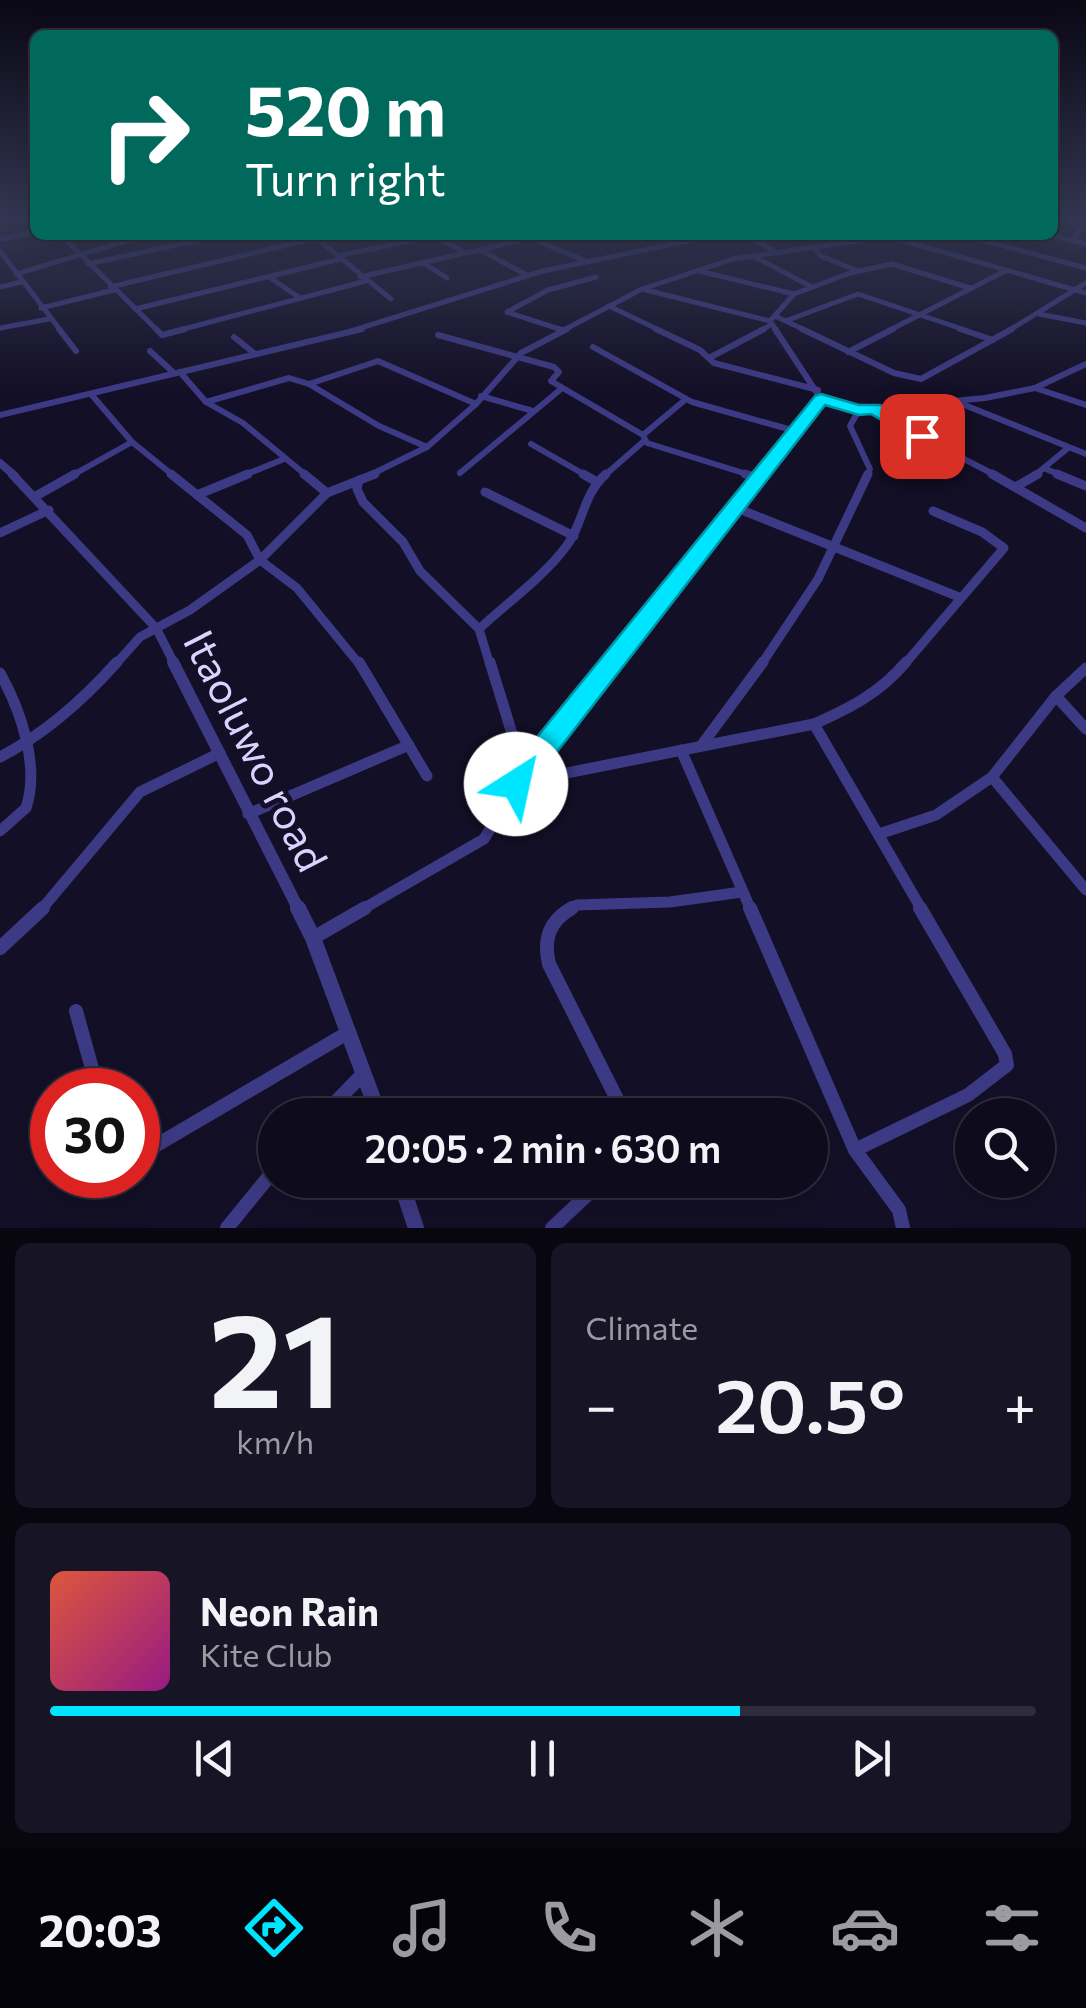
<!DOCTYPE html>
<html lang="en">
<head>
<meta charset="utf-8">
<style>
	body { margin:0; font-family:Commissioner,sans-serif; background:#171425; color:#f1f3f6; height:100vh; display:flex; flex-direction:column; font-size:38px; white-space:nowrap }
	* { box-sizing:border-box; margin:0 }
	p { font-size:32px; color:#9b9ba3 }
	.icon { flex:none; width:55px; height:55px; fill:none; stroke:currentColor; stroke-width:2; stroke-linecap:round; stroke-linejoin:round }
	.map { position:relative; height:1228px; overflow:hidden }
	.side { display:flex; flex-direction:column; gap:15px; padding:15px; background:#08060f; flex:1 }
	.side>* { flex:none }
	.guide { position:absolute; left:30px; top:30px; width:1028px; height:210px; border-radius:15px; box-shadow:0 10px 40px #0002,0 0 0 2px #2e2b3b; background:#00695c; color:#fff; overflow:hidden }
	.fabs { position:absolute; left:955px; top:1098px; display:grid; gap:20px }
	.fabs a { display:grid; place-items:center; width:100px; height:100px; border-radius:50%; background:#0e0b1c; box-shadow:0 10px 40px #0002,0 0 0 2px #2e2b3b; font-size:50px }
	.speed { position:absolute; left:30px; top:1068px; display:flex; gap:20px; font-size:50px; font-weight:700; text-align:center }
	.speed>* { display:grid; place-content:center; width:130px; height:130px; border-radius:50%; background:#0e0b1c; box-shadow:0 10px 40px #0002,0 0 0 2px #2e2b3b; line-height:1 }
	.speed .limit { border:15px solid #d22; background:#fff; color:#111 }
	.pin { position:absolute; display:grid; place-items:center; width:85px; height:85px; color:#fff; margin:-42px; border-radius:20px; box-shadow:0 5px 15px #0006 }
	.me { position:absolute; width:110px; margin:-55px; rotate:35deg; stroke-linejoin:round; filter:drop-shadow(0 0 8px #0008) }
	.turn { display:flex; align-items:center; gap:35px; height:210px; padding:0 50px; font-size:45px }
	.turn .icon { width:130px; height:130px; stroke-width:2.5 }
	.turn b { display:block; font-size:70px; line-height:85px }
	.big { font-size:75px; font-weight:600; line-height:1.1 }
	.side .card { flex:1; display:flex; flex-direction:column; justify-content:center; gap:15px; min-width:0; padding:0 35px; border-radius:15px; background:#171425 }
	.side .dial { align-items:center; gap:0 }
	.dial b { font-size:130px; line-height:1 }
	.song { display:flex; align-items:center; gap:30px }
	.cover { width:120px; height:120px; border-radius:15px; background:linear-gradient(135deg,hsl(10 70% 55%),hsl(310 70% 35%)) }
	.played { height:10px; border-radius:5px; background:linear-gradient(90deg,#00e5ff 70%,#2e2b3b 70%) }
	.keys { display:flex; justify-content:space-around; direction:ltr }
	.heat { display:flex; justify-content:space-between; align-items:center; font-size:55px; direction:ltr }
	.side .tiles { flex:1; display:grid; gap:15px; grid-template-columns:1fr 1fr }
	.card:last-child { grid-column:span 2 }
	.trip { position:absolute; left:258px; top:1098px; width:570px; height:100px; border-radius:50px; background:#0e0b1c; box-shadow:0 10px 40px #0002,0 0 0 2px #2e2b3b; font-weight:600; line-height:100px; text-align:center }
	.tab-bar { display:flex; height:160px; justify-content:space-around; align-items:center; background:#06040b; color:#9b9ba3 }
	.tab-bar .icon { width:70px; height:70px }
	.tab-bar .on { color:#00e5ff }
	.tab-bar b { font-size:45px; color:#f1f3f6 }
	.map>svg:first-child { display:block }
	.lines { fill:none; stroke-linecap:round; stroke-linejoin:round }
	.minor-far4 { stroke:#3d3a85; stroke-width:5 }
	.minor-far3 { stroke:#3d3a85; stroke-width:6 }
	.minor-far2 { stroke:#3d3a85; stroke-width:9 }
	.minor-far1 { stroke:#3d3a85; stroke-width:11 }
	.minor { stroke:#3d3a85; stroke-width:14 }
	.tertiary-far3 { stroke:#3d3a85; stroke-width:8 }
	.tertiary-far2 { stroke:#3d3a85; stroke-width:9 }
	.tertiary-far1 { stroke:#3d3a85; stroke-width:12 }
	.tertiary { stroke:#3d3a85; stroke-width:16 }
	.route { fill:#00e5ff; stroke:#0095a6; stroke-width:2.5 }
	.labels { text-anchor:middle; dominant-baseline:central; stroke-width:10; stroke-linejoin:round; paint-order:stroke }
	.near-street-label { font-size:42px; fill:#d9d4ff; stroke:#130f26 }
</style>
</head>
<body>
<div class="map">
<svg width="1086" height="1228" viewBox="0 0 1086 1228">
	<rect width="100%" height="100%" fill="#130f26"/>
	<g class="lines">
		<g class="minor-far4">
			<path d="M1071,219l14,3"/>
			<path d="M61,235l97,96"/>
			<path d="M747,235l30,18"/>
			<path d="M1050,235l36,9"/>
			<path d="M315,237l76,62"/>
			<path d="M974,238l112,30"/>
			<path d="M0,239l35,-7"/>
			<path d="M533,239l53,22"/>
			<path d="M1072,241l14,-20"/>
			<path d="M815,249l6,7 37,15"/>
			<path d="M480,250l61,-15"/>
			<path d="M0,251l61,80"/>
			<path d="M338,256l95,-20 33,17 14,-3 47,25"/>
			<path d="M753,256l59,31"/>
			<path d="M423,263l24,15"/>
			<path d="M88,264l135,-29"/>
			<path d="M699,271l95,23"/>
			<path d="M16,274l130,-39"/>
			<path d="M269,277l31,21"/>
			<path d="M360,277l105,-24"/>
			<path d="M0,287l21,-5"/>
			<path d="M110,287l207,-49"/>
			<path d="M642,289l128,32"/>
			<path d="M609,306l52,25"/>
			<path d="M41,308l73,-18"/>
			<path d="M135,309l206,-50"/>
			<path d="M1039,314l47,9"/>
			<path d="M775,316l32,15"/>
			<path d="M788,320l70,-26 110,37"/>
			<path d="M0,328l49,-9"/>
			<path d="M562,330l-55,-18 41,-22 48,-13"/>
			<path d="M176,331l190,-50"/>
			<path d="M351,331l192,-60 173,-36"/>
			<path d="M562,331l80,-42 91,-30 144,-21 24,2 185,53"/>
			<path d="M761,331l11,-7"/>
			<path d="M777,331l-7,-10 24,-27 56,-21 42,-9 78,24"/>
			<path d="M888,331l117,-60"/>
			<path d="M1008,331l78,-48"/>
		</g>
		<g class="minor-far3">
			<path d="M59,329l17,22"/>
			<path d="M156,329l6,6 23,-6"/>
			<path d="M558,329l4,1"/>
			<path d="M656,329l44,21 14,13 104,27"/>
			<path d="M775,329l46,70"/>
			<path d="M802,329l92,44 27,6 91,-50"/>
			<path d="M960,329l33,11"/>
			<path d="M438,335l116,32 5,5 -8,9 92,54 4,8 106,33"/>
			<path d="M234,337l20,16"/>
			<path d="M593,347l99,55 103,29"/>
			<path d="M150,351l24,22"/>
			<path d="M848,352l45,-23"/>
			<path d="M709,358l55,-29"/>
			<path d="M180,372l26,30 37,21 64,53"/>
			<path d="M309,384l69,-23 98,43"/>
			<path d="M1035,388l51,17"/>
			<path d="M91,394l41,48"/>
			<path d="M481,396l52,15"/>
			<path d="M206,402l83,-24 20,6 70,42 48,21"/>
			<path d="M957,402l129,52"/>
			<path d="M874,408l16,13 107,55"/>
			<path d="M859,410l-9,16 20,43 -3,7"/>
			<path d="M0,415l362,-86"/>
			<path d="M643,435l43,-36"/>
			<path d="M531,444l56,32"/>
			<path d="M1046,469l17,7"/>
			<path d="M460,473l101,-84"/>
			<path d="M71,476l61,-34 42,34"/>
			<path d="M242,476l42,-17"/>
			<path d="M368,476l59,-29 49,-43 45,-51 46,-24"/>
			<path d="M604,476l40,-35"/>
			<path d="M759,476l62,-77 38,11 126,-12 50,-10 51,-24"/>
			<path d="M1034,476l34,-28"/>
		</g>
		<g class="minor-far2">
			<path d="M171,474l76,61 13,25 37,28 63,77"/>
			<path d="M304,474l23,19"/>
			<path d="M583,474l14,8"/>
			<path d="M745,474l13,4"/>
			<path d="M992,474l94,54"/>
			<path d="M1057,474l29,12"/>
			<path d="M359,480l-2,9 6,13 40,40 17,29 59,58 11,36"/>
			<path d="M1017,486l21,-12"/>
			<path d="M485,492l89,44"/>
			<path d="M197,495l51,-21"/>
			<path d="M36,496l39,-22"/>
			<path d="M734,507l225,90"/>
			<path d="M0,533l49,-23"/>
			<path d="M479,629c28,-26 63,-51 86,-81 19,-24 17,-53 41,-74"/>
			<path d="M115,665l25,-28 50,-27 70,-50 67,-67 48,-19"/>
			<path d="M608,665l153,-191"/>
			<path d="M761,665l57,-86 50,-105"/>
			<path d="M904,665l100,-117 -22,-16 -49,-21"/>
		</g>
		<g class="minor-far1">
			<path d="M359,662l68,114"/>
			<path d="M490,662l28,91 -2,30 298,-59c36,-16 66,-31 92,-62"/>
			<path d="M0,673c21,38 40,93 26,135l-26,23"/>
			<path d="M1056,696l30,33"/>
			<path d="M814,724l108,186"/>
			<path d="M701,746l62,-84"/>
			<path d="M681,750l70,160"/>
			<path d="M0,757c45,-23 83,-57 117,-95"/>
			<path d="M992,777l94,113"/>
			<path d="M248,814l161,-69"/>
			<path d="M879,834l57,-19 56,-38 64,-81 30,-28"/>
			<path d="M41,910l99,-118 80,-39"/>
			<path d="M361,910l123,-71 54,-87 72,-90"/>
			<path d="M567,910l10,-5 93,-3 72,-10"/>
		</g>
		<g class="minor">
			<path d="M572,908c-23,13 -29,31 -23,56l76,151"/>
			<path d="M750,908l105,242 44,60 4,18"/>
			<path d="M313,938l52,-30"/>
			<path d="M0,948l43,-40"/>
			<path d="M76,1011l22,79"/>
			<path d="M323,1115l40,-41"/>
			<path d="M855,1150l113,-55 39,-30 -2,-11 -85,-146"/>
			<path d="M138,1156l211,-124"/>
			<path d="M227,1228l48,-59"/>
			<path d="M552,1228l51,-48"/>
		</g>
		<path class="tertiary-far3" d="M0,463l15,13"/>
		<path class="tertiary-far2" d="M12,474l144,154 19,37"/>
		<path class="tertiary-far1" d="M173,662l126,248"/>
		<g class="tertiary">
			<path d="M298,908l15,30 66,177"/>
			<path d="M400,1180l16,48"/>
		</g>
	</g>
	<linearGradient id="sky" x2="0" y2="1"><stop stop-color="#0a0815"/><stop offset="0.56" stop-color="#333752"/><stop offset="1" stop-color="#333752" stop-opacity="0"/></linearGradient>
	<rect width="1086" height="391" fill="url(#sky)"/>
	<path class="route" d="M821,394l38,11h21l50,31 -15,4 -44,-26 -12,1 -34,-10 -299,387 -10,3 -10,-3 -4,-8 4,-9 309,-379z"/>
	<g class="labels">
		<g class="near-street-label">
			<text transform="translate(257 750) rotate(63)">Itaoluwo road</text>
		</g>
	</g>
</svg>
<div class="fabs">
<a><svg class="icon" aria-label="search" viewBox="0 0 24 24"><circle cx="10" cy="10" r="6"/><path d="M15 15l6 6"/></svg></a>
</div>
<div class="speed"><div class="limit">30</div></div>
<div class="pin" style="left:922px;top:436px;background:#d93025"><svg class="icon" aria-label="arrive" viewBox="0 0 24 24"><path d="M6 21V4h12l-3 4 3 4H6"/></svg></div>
<svg class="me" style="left:516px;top:784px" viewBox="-20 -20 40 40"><circle r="19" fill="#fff"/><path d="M0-13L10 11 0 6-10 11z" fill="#00e5ff"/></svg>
<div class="trip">20:05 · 2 min · 630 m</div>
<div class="guide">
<div class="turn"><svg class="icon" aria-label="right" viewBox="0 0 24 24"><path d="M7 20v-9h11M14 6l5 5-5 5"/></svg><div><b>520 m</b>Turn right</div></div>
</div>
</div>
<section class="side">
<div class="tiles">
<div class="card dial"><b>21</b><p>km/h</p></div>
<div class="card"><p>Climate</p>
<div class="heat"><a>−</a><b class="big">20.5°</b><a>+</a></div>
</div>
<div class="card">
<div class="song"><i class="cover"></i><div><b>Neon Rain</b><p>Kite Club</p></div></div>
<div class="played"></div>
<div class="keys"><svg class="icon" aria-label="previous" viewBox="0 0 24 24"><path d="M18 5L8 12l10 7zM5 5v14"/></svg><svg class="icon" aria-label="pause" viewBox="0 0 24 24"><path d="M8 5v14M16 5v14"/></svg><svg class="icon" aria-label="next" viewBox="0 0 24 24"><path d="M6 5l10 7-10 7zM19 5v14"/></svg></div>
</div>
</div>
</section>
<nav class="tab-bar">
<b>20:03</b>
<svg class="icon on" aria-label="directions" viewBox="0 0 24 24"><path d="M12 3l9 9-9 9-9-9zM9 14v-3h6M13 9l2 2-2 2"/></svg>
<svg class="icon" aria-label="music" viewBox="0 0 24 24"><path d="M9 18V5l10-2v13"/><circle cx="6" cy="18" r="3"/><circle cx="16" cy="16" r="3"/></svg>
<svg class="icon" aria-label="phone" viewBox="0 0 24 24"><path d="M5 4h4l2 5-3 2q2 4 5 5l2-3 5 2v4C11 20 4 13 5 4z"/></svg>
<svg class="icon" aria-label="climate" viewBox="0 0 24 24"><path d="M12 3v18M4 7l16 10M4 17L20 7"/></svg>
<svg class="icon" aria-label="car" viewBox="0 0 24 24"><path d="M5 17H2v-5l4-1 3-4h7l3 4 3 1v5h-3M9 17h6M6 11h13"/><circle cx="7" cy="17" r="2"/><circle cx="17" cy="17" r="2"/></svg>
<svg class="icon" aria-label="filters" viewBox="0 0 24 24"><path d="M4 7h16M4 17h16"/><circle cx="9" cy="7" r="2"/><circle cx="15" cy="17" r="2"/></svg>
</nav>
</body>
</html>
